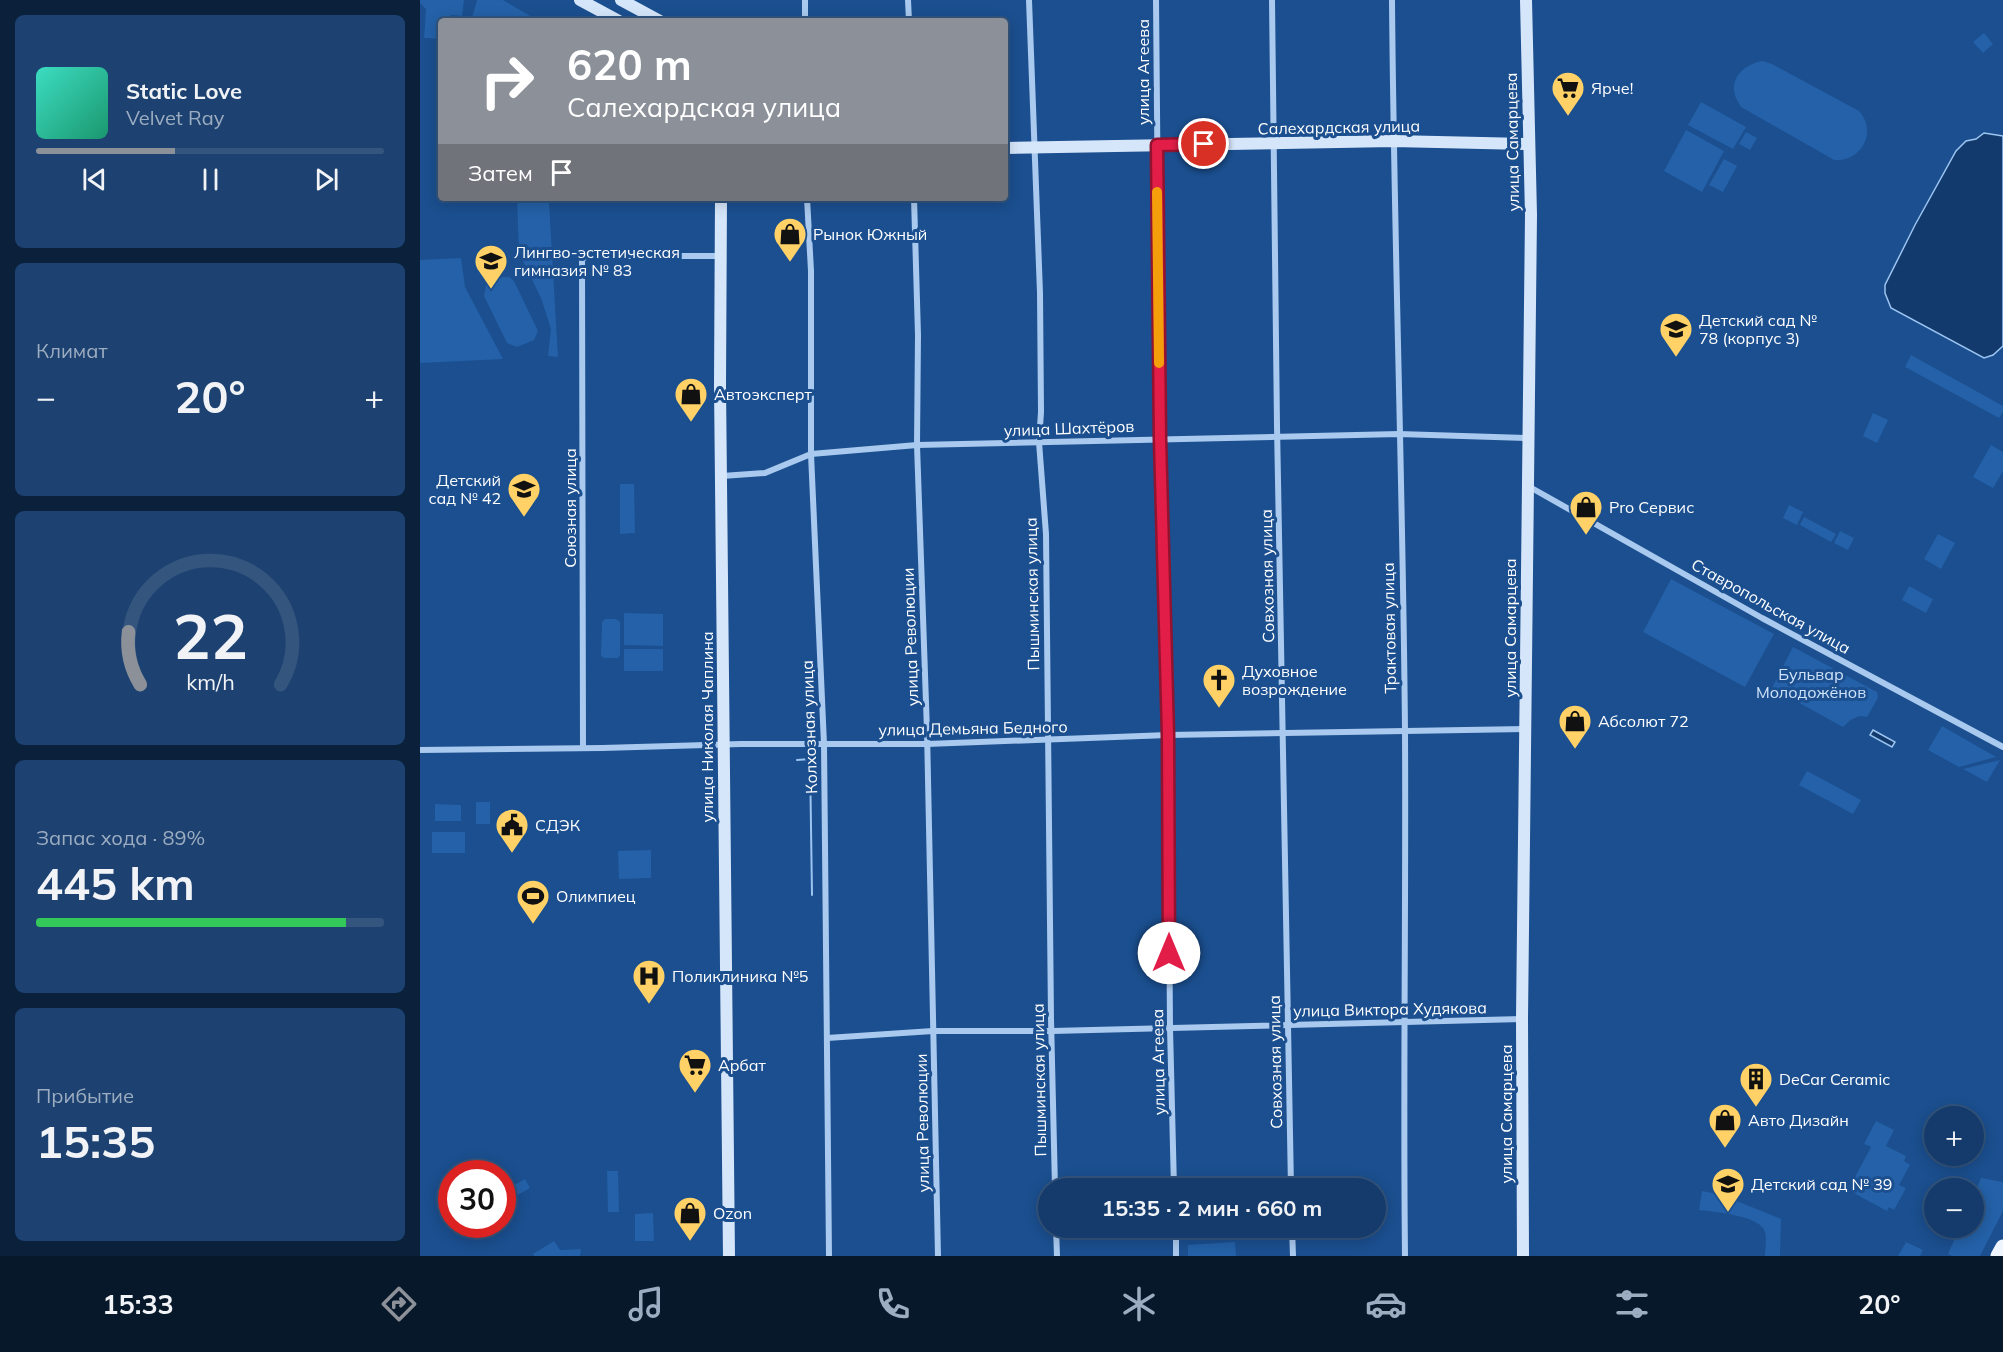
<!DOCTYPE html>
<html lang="ru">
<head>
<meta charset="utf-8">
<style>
	body { margin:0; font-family:Mulish,sans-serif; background:#1d4271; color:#f1f3f6; height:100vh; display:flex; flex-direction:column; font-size:22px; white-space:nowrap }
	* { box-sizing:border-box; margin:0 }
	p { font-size:20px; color:#9dadc1 }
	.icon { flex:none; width:33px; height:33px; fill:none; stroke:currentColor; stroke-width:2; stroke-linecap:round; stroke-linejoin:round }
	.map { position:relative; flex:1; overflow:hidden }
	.panel { display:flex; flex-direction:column; gap:15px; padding:15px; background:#0b203b; width:420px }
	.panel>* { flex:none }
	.banner { position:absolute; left:18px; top:18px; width:570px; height:183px; border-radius:6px; box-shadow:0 3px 15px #0003,0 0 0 2px #33557e; background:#8c9099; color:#fff; overflow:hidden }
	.fabs { position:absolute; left:1504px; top:1106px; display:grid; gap:12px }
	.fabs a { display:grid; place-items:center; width:60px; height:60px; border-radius:50%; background:#143b6b; box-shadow:0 3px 15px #0003,0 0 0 2px #33557e; font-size:30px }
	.speed { position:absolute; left:18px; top:1160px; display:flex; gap:12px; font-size:30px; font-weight:700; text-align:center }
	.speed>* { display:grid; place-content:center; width:78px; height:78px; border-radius:50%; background:#143b6b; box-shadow:0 3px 15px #0003,0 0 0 2px #33557e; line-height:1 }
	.speed .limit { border:9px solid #d22; background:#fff; color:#111 }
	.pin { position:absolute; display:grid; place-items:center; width:51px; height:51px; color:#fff; margin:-26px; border:3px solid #fff; border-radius:50%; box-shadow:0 2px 6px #0007 }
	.me { position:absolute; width:66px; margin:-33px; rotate:0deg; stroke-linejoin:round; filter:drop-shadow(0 0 4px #0008) }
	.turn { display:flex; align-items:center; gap:21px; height:126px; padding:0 30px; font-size:27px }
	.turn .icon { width:78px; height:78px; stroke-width:2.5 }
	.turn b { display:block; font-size:42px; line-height:51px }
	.then { display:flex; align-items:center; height:57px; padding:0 30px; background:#0003; gap:12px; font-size:22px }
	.big { font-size:45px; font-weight:700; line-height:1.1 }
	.panel .card { flex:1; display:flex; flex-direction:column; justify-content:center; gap:9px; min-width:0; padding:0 21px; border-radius:9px; background:#1d4271 }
	.panel .dial { align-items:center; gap:0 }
	.dial svg { height:156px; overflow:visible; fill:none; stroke:#33557e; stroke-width:7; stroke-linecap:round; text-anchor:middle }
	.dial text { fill:#f1f3f6; stroke:none }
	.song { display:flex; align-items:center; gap:18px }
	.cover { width:72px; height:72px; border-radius:9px; background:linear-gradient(135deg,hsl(170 70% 55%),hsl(160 70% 35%)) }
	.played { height:6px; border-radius:3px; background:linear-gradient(90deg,#8c9099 40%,#33557e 40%) }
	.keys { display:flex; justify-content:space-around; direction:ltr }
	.heat { display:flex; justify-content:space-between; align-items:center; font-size:33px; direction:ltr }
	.charge { height:9px; border-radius:4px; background:linear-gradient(90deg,#34c759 89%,#33557e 0) }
	.trip { position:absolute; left:618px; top:1178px; width:348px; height:60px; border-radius:30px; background:#143b6b; box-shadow:0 3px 15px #0003,0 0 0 2px #33557e; font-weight:700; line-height:60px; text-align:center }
	.dock { display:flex; height:96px; justify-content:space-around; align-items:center; background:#08182b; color:#9dadc1 }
	.dock .icon { width:42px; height:42px }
	.dock .on { color:#8c9099 }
	.dock b { font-size:27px; color:#f1f3f6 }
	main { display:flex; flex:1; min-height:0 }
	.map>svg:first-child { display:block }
	.green { fill:#2461a8 }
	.water { fill:#123a6d; stroke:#9cc4f0; stroke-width:1.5 }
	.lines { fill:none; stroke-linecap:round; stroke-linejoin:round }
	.stream { stroke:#9cc4f0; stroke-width:2 }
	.street { stroke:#a9c9ee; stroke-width:6 }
	.secondary { stroke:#d6e6fa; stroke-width:12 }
	.primary { stroke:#f0f6ff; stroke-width:15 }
	.route-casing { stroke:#92132f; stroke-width:15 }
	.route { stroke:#e11d48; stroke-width:10 }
	.slow { stroke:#f59e0b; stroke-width:10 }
	.labels { text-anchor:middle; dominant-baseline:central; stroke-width:6; stroke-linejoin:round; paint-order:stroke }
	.street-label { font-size:16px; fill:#fff; stroke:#1b4f8f }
	.poi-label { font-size:16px; fill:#fff; stroke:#1b4f8f; text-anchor:start }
	.park-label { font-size:16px; fill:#cfe3fa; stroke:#1b4f8f }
</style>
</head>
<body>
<main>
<section class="panel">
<div class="card">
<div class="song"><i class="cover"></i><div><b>Static Love</b><p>Velvet Ray</p></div></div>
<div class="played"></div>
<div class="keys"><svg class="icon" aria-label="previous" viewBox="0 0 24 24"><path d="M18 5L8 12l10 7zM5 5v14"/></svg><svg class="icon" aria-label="pause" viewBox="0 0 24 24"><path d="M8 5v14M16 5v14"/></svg><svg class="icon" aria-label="next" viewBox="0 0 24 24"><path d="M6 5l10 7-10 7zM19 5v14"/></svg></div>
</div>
<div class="card"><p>Климат</p>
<div class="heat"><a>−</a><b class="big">20°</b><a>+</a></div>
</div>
<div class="card dial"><svg viewBox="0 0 100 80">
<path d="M14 69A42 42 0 1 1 86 69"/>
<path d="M14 69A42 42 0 0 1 8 42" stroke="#8c9099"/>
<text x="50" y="56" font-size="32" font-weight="700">22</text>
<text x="50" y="72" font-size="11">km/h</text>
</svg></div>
<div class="card"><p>Запас хода · 89%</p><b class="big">445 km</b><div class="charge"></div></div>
<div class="card"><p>Прибытие</p><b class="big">15:35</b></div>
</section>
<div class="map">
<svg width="1583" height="1256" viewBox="0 0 1583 1256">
	<rect width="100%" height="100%" fill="#1b4f8f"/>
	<g class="green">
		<path d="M0,0h44l-2,16 -11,-1 -1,6h-9v18l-17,-1 2,-29 -6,-6z"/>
		<path d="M57,0h26l36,21h-68z"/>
		<path d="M1564,33l9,11 -10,9 -10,-11z"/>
		<path d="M1342,61l10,3 87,47c19,21 2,51 -25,49l-93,-53c-16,-22 -3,-41 21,-46z"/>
		<path d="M1281,102l45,25 -13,22 -45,-24z"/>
		<path d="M1266,130l38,21 -22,41 -38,-21z"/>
		<path d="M1326,132l11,6 -7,12 -11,-6z"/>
		<path d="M1304,159l13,7 -14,26 -14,-7z"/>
		<path d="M97,198h27l5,4 9,155 -10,-1 3,-27 -10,-31 -22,-45z"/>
		<path d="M41,258l4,29 38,72 -83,4v-103z"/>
		<path d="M83,277h6l5,4 24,50 -4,9 -17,7 -10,-4 -23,-47 2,-11z"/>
		<path d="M1491,355l92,51v6l-4,6 -94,-51z"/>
		<path d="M1453,413l15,7 -11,23 -14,-7z"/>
		<path d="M1571,445l12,7v19l-10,17 -20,-11z"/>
		<path d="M200,484h14l1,49 -15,1z"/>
		<path d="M1369,505l14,7 -6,13 -14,-7z"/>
		<path d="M1384,517l32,17 -5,8 -31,-17z"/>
		<path d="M1420,531l14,7 -6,12 -14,-7z"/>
		<path d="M1518,534l17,9 -14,26 -17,-10z"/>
		<path d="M1251,579l103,55 -29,53 -102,-55z"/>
		<path d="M1489,586l24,13 -7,14 -24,-13z"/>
		<path d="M204,613l39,1v32l-39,-1z"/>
		<path d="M185,619h11l4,3v33l-2,3h-14l-3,-2 1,-34z"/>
		<path d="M1373,647l84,45 1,6 -11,19c-10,-3 -17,3 -24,10l-71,-39z"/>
		<rect x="204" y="649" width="39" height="22"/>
		<path d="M1522,726l54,31 -37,10 -31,-17z"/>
		<path d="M1580,760l-13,22 -24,-13z"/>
		<path d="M1387,771l54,29 -8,14 -54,-29z"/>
		<rect x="56" y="802" width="14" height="22"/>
		<path d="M15,804l26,1v16h-26z"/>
		<rect x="12" y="832" width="33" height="21"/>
		<path d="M231,850v28l-32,1 -1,-28z"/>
		<path d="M1456,1121l18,9 -8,16 20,10 -2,5 6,4 -11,20 7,3 -12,22 -5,-3 -2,4 -39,-21 23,-43 -7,-3z"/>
		<path d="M187,1171h11l1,41h-11z"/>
		<path d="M1561,1178l22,4v29l-23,45h-28l-4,-2 12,-27h14v-32z"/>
		<path d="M105,1179l5,9 -16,9 -5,-9z"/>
		<path d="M1282,1191l20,4 59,24 -1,37h-15c0,-7 2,-17 0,-24 -5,-17 -51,-20 -66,-22z"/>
		<path d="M233,1213l1,28h-19v-27z"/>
		<path d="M134,1241l6,9 21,-1 -1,7h-46l-1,-2z"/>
		<path d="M815,1242l1,14h-48v-11z"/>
		<path d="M1486,1242l17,8 -3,6h-22z"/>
	</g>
	<g class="water">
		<path d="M1564,133l19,3v210l-10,9 -9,3 -93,-50 -6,-15v-8l30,-60 41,-74 10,-10 10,-2z"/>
		<path d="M1453,730l22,12 -3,5 -22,-12z"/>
	</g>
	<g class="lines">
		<path class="stream" d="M377,760l13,-1 2,136"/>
		<g class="street">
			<path d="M385,0v21"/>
			<path d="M488,0l1,21"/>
			<path d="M609,0l11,293 1,119 -2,30 7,92 5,485 4,169"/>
			<path d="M736,0l4,439 8,296 2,293 4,160"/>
			<path d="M852,0l5,426 14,762"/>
			<path d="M972,0c2,244 11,488 13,732 1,175 -2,349 0,524"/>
			<path d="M387,198l4,73v183l13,290 5,512"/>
			<path d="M494,198l4,137 -1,110 10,286 11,525"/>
			<path d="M302,476l43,-3 46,-19 106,-9 482,-11 129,4"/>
			<path d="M1108,486l234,132 241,129"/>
			<path d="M163,748l-1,-488 4,-4h135"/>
			<path d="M0,750l182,-2 139,-4h186l241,-9 357,-6"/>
			<path d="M407,1038l106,-7h119l470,-12"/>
			<path d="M636,1227l1,29"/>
			<path d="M756,1227v29"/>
			<path d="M872,1227l1,29"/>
		</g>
		<g class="secondary">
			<path d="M160,0l39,21"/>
			<path d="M201,0l39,21"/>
			<path d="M585,148l388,-7 136,3"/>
			<path d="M301,198l-1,188 9,870"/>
			<path d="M1103,1256l-1,-237 9,-804 -5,-215"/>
		</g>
		<path class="primary" d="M1578,1256l5,-9"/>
	</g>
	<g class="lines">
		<g class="route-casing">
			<path id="route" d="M749,953l-1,-218 -8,-296 -3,-294 47,-1"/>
		</g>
		<use href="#route" class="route"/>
		<path class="slow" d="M737,192l2,171"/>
	</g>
	<defs>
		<g id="supermarket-pin" transform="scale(1.725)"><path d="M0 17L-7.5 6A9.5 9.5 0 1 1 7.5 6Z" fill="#ffd166" stroke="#1b4f8f"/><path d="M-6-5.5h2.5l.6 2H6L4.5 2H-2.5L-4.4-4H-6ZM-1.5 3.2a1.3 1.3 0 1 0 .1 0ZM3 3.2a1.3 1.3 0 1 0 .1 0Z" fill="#111"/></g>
		<g id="shop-pin" transform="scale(1.725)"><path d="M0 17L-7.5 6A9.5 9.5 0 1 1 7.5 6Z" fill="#ffd166" stroke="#1b4f8f"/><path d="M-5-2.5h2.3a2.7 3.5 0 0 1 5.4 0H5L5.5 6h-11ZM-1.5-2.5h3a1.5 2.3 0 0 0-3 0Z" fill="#111"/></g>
		<g id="school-pin" transform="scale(1.725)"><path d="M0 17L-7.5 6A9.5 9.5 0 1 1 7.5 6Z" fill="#ffd166" stroke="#1b4f8f"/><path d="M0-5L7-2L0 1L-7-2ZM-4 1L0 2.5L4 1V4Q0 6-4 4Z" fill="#111"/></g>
		<g id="church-pin" transform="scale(1.725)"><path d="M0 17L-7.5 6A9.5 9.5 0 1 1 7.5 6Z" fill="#ffd166" stroke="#1b4f8f"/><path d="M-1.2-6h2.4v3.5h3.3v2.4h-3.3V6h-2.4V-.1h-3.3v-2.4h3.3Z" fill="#111"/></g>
		<g id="civic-pin" transform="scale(1.725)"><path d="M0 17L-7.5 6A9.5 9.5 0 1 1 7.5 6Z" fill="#ffd166" stroke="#1b4f8f"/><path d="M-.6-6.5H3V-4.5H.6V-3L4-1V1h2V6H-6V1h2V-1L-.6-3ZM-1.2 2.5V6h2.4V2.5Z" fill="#111"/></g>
		<g id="stadium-pin" transform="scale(1.725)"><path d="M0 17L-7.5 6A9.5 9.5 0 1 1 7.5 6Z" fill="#ffd166" stroke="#1b4f8f"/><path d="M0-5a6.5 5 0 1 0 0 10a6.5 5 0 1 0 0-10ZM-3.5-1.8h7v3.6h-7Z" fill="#111"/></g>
		<g id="hospital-pin" transform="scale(1.725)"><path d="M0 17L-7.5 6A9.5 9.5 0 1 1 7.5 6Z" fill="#ffd166" stroke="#1b4f8f"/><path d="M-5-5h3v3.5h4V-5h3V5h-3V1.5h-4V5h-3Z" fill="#111"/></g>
		<g id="building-pin" transform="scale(1.725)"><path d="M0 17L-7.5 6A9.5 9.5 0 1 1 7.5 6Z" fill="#ffd166" stroke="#1b4f8f"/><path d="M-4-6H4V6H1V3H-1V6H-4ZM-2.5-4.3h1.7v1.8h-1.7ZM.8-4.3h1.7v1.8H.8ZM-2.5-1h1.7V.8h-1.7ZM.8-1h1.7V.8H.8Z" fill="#111"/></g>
	</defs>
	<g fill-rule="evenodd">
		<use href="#supermarket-pin" x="1148" y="88"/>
		<use href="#shop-pin" x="370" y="234"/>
		<use href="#school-pin" x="71" y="261"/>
		<use href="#school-pin" x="1256" y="329"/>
		<use href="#shop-pin" x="271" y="394"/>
		<use href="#school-pin" x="104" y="489"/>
		<use href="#shop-pin" x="1166" y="507"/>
		<use href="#church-pin" x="799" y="680"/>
		<use href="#shop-pin" x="1155" y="721"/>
		<use href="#civic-pin" x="92" y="825"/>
		<use href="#stadium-pin" x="113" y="896"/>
		<use href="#hospital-pin" x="229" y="976"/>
		<use href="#supermarket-pin" x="275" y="1065"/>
		<use href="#building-pin" x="1336" y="1079"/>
		<use href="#shop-pin" x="1305" y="1120"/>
		<use href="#school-pin" x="1308" y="1184"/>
		<use href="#shop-pin" x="270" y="1213"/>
	</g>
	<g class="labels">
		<g class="street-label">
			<text transform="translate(723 72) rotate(-90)">улица Агеева</text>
			<text transform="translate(919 127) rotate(-1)">Салехардская улица</text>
			<text transform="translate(1092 142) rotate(-91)">улица Самарцева</text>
			<text transform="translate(649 428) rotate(-2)">улица Шахтёров</text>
			<text transform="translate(150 508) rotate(-90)">Союзная улица</text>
			<text transform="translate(847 576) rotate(-91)">Совхозная улица</text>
			<text transform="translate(612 594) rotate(-91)">Пышминская улица</text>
			<text transform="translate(1351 606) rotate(29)">Ставропольская улица</text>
			<text transform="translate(969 628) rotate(-91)">Трактовая улица</text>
			<text transform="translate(1090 628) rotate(-90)">улица Самарцева</text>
			<text transform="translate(490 637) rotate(-92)">улица Революции</text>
			<text transform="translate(287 727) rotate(-90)">улица Николая Чаплина</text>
			<text transform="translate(389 727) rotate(-92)">Колхозная улица</text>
			<text transform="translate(553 728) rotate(-1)">улица Демьяна Бедного</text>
			<text transform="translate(970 1009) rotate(-1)">улица Виктора Худякова</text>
			<text transform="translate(738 1062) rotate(-91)">улица Агеева</text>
			<text transform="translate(855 1062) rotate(-91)">Совхозная улица</text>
			<text transform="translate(619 1080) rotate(-91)">Пышминская улица</text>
			<text transform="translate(1086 1114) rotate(-90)">улица Самарцева</text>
			<text transform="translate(502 1123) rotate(-91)">улица Революции</text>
		</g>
		<g class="poi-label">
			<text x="1171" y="88">Ярче!</text>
			<text x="393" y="234">Рынок Южный</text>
			<text x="94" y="252">Лингво-эстетическая<tspan x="94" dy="18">гимназия № 83</tspan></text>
			<text x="1279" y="320">Детский сад №<tspan x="1279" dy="18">78 (корпус 3)</tspan></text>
			<text x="294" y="394">Автоэксперт</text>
			<text x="81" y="480" text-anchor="end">Детский<tspan x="81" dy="18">сад № 42</tspan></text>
			<text x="1189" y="507">Pro Сервис</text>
			<text x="822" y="671">Духовное<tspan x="822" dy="18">возрождение</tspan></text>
			<text x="1178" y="721">Абсолют 72</text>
			<text x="115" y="825">СДЭК</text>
			<text x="136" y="896">Олимпиец</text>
			<text x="252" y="976">Поликлиника №5</text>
			<text x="298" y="1065">Арбат</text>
			<text x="1359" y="1079">DeCar Ceramic</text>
			<text x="1328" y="1120">Авто Дизайн</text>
			<text x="1331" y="1184">Детский сад № 39</text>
			<text x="293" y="1213">Ozon</text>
		</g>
		<g class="park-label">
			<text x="1391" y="674">Бульвар<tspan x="1391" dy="18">Молодожёнов</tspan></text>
		</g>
	</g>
</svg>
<div class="fabs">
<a>+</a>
<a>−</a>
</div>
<div class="speed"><div class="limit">30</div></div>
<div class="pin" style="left:784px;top:144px;background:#d93025"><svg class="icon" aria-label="arrive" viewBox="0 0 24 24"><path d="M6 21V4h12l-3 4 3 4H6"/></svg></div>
<svg class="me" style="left:749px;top:953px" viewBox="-20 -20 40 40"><circle r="19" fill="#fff"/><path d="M0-13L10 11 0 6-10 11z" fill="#e11d48"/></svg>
<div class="trip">15:35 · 2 мин · 660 m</div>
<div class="banner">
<div class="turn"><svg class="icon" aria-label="right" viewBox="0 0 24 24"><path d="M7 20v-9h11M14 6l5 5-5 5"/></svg><div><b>620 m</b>Салехардская улица</div></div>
<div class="then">Затем<svg class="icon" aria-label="arrive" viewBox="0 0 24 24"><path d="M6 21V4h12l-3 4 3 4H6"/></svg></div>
</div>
</div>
</main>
<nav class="dock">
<b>15:33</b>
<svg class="icon on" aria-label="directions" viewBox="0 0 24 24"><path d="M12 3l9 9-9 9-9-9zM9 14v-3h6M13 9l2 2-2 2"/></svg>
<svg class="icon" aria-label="music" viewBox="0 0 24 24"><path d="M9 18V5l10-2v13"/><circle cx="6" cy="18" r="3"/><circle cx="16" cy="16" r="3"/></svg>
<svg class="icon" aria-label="phone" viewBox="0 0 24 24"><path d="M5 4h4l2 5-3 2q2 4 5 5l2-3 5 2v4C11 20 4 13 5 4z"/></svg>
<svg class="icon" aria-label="climate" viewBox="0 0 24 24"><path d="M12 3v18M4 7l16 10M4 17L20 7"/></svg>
<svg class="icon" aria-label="car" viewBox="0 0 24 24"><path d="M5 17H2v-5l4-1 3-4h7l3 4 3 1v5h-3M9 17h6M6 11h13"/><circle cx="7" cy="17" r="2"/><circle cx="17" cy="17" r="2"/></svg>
<svg class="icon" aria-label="filters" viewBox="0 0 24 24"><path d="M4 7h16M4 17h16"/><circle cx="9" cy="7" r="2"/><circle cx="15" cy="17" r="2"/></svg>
<b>20°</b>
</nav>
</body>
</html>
